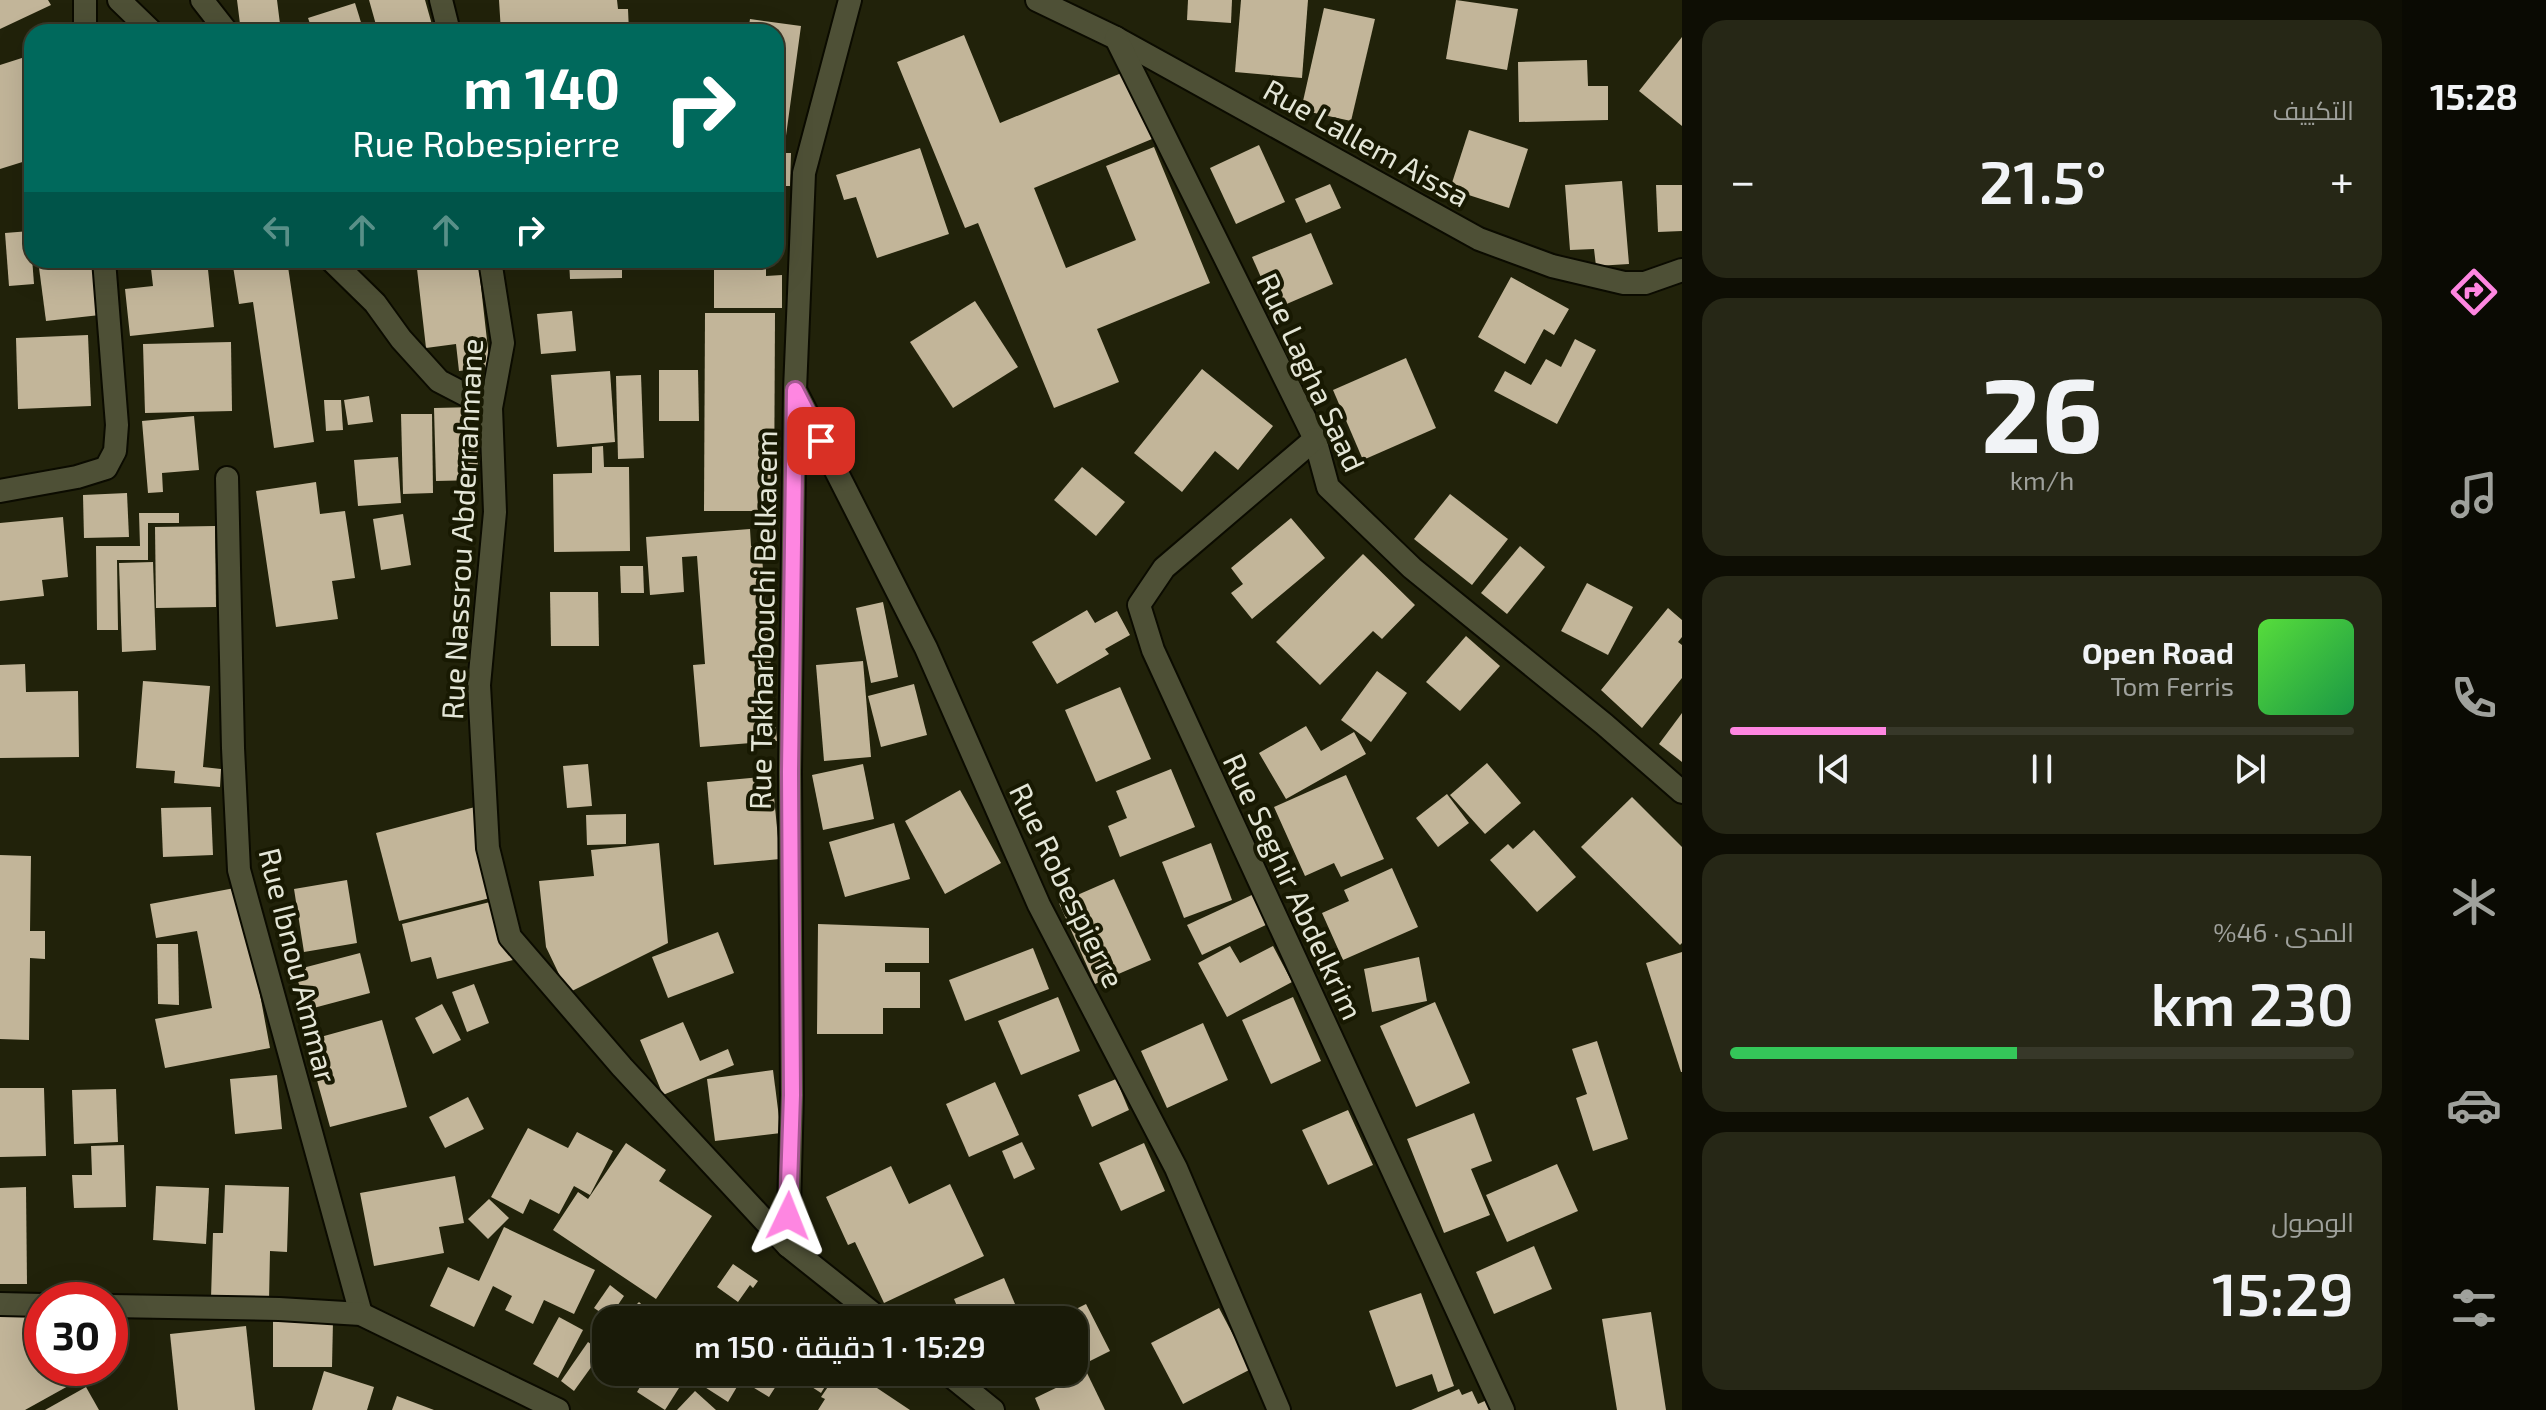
<!DOCTYPE html>
<html lang="ar">
<head>
<meta charset="utf-8">
<style>
	body { margin:0; font-family:"Exo 2",Cairo,sans-serif; background:#262716; color:#f1f3f6; direction:rtl; height:100vh; display:flex; flex-direction:column; font-size:30px; white-space:nowrap }
	* { box-sizing:border-box; margin:0 }
	p { font-size:26px; color:#9fa19c }
	.icon { flex:none; width:44px; height:44px; fill:none; stroke:currentColor; stroke-width:2; stroke-linecap:round; stroke-linejoin:round }
	.map { position:relative; flex:1; overflow:hidden; direction:ltr }
	.panel { display:flex; flex-direction:column; gap:20px; padding:20px; background:#0e0e04; width:720px }
	.panel>* { flex:none }
	.guide { position:absolute; left:24px; top:24px; width:760px; height:244px; border-radius:24px; box-shadow:0 8px 32px #0002,0 0 0 2px #373829; direction:rtl; background:#00695c; color:#fff; overflow:hidden }
	.speed { position:absolute; left:24px; top:1282px; display:flex; gap:16px; font-size:40px; font-weight:700; text-align:center }
	.speed>* { display:grid; place-content:center; width:104px; height:104px; border-radius:50%; background:#191a08; box-shadow:0 8px 32px #0002,0 0 0 2px #373829; line-height:1 }
	.speed .limit { border:12px solid #d22; background:#fff; color:#111 }
	.pin { position:absolute; display:grid; place-items:center; width:68px; height:68px; color:#fff; margin:-34px; border-radius:16px; box-shadow:0 4px 12px #0006 }
	.me { position:absolute; width:88px; margin:-44px; rotate:2deg; stroke-linejoin:round; filter:drop-shadow(0 0 6px #0008) }
	.turn { display:flex; align-items:center; gap:28px; height:168px; padding:0 32px; font-size:36px }
	.turn .icon { width:104px; height:104px; stroke-width:2.5 }
	.turn b { display:block; font-size:56px; line-height:68px }
	.lanes { display:flex; align-items:center; height:76px; padding:0 32px; background:#0003; justify-content:center; gap:40px; direction:ltr }
	.lanes .off { opacity:.35 }
	.big { font-size:60px; font-weight:600; line-height:1.1 }
	.panel .card { flex:1; display:flex; flex-direction:column; justify-content:center; gap:12px; min-width:0; padding:0 28px; border-radius:24px; background:#262716 }
	.panel .dial { align-items:center; gap:0 }
	.dial b { font-size:104px; line-height:1 }
	.song { display:flex; align-items:center; gap:24px }
	.cover { width:96px; height:96px; border-radius:12px; background:linear-gradient(135deg,hsl(110 70% 55%),hsl(140 70% 35%)) }
	.played { height:8px; border-radius:4px; background:linear-gradient(90deg,#fe86e1 25%,#373829 25%) }
	.keys { display:flex; justify-content:space-around; direction:ltr }
	.heat { display:flex; justify-content:space-between; align-items:center; font-size:44px; direction:ltr }
	.charge { height:12px; border-radius:6px; background:linear-gradient(90deg,#34c759 46%,#373829 0) }
	.trip { position:absolute; left:592px; top:1306px; width:496px; height:80px; border-radius:24px; background:#191a08; box-shadow:0 8px 32px #0002,0 0 0 2px #373829; font-weight:600; line-height:80px; text-align:center; direction:rtl }
	main { display:flex; flex:1; min-height:0 }
	.tab-bar { display:flex; flex-direction:column; width:144px; justify-content:space-around; align-items:center; background:#0a0a03; color:#9fa19c }
	.tab-bar .icon { width:56px; height:56px }
	.tab-bar .selected { color:#fe86e1 }
	.tab-bar b { font-size:36px; color:#f1f3f6 }
	.map>svg:first-child { display:block }
	.building { fill:#c2b599 }
	.lines { fill:none; stroke-linecap:round; stroke-linejoin:round }
	.minor-casing { stroke:#0b0b00; stroke-width:26 }
	.minor { stroke:#4e5036; stroke-width:22 }
	.route-casing { stroke:#a55792; stroke-width:20 }
	.route { stroke:#fe86e1; stroke-width:14 }
	.labels { text-anchor:middle; dominant-baseline:central; stroke-width:8; stroke-linejoin:round; paint-order:stroke }
	.street-label { font-size:30px; fill:#e4e6d7; stroke:#181902 }
</style>
</head>
<body>
<main>
<nav class="tab-bar">
<b>15:28</b>
<svg class="icon selected" aria-label="directions" viewBox="0 0 24 24"><path d="M12 3l9 9-9 9-9-9zM9 14v-3h6M13 9l2 2-2 2"/></svg>
<svg class="icon" aria-label="music" viewBox="0 0 24 24"><path d="M9 18V5l10-2v13"/><circle cx="6" cy="18" r="3"/><circle cx="16" cy="16" r="3"/></svg>
<svg class="icon" aria-label="phone" viewBox="0 0 24 24"><path d="M5 4h4l2 5-3 2q2 4 5 5l2-3 5 2v4C11 20 4 13 5 4z"/></svg>
<svg class="icon" aria-label="climate" viewBox="0 0 24 24"><path d="M12 3v18M4 7l16 10M4 17L20 7"/></svg>
<svg class="icon" aria-label="car" viewBox="0 0 24 24"><path d="M5 17H2v-5l4-1 3-4h7l3 4 3 1v5h-3M9 17h6M6 11h13"/><circle cx="7" cy="17" r="2"/><circle cx="17" cy="17" r="2"/></svg>
<svg class="icon" aria-label="filters" viewBox="0 0 24 24"><path d="M4 7h16M4 17h16"/><circle cx="9" cy="7" r="2"/><circle cx="15" cy="17" r="2"/></svg>
</nav>
<section class="panel">
<div class="card"><p>التكييف</p>
<div class="heat"><a>−</a><b class="big">21.5°</b><a>+</a></div>
</div>
<div class="card dial"><b>26</b><p>km/h</p></div>
<div class="card">
<div class="song"><i class="cover"></i><div><b>Open Road</b><p>Tom Ferris</p></div></div>
<div class="played"></div>
<div class="keys"><svg class="icon" aria-label="previous" viewBox="0 0 24 24"><path d="M18 5L8 12l10 7zM5 5v14"/></svg><svg class="icon" aria-label="pause" viewBox="0 0 24 24"><path d="M8 5v14M16 5v14"/></svg><svg class="icon" aria-label="next" viewBox="0 0 24 24"><path d="M6 5l10 7-10 7zM19 5v14"/></svg></div>
</div>
<div class="card"><p>المدى · 46%</p><b class="big">230 km</b><div class="charge"></div></div>
<div class="card"><p>الوصول</p><b class="big">15:29</b></div>
</section>
<div class="map">
<svg width="1682" height="1410" viewBox="0 0 1682 1410">
	<rect width="100%" height="100%" fill="#21220a"/>
	<g class="building">
		<path d="M0,0h48l3,5 -51,24z"/>
		<path d="M237,0h40l4,32h-40z"/>
		<path d="M369,0h56l9,32h-56z"/>
		<path d="M499,0h118l1,9h10l1,23h-128z"/>
		<path d="M1188,0h44l-1,23 -44,-3z"/>
		<path d="M1241,0h67l-6,78 -67,-6z"/>
		<path d="M1456,0l62,9 -11,61 -61,-11z"/>
		<path d="M355,3l9,29h-51l-5,-14z"/>
		<path d="M1324,8l51,11 -24,102 -50,-11z"/>
		<path d="M750,19l51,7 -16,117 -9,-1v-110h-28z"/>
		<path d="M964,35l36,88 124,-51 28,67 -118,49 32,80 70,-28 -30,-74 48,-19 56,136 -113,46 22,53 -65,26 -76,-185 -13,5 -68,-166z"/>
		<path d="M1682,37v89l-43,-35z"/>
		<path d="M25,57l7,21v81l-32,10v-104z"/>
		<path d="M1587,60l1,26h20v34l-89,2 -1,-60z"/>
		<path d="M1469,130l59,19 -19,59 -59,-19z"/>
		<path d="M1259,145l26,57 -49,22 -26,-56z"/>
		<path d="M920,148l29,86 -72,24 -21,-61 -12,3 -8,-25z"/>
		<path d="M776,153h15l-1,33h-14z"/>
		<path d="M1622,181l7,83 -33,2 -2,-17 -24,1 -5,-65z"/>
		<path d="M1330,184l11,24 -35,15 -11,-24z"/>
		<path d="M1656,185h26v46l-24,1z"/>
		<path d="M30,231l4,53 -25,2 -4,-53z"/>
		<path d="M1311,233l22,51 -58,25 -23,-52z"/>
		<path d="M38,260l55,2 7,53 -54,6z"/>
		<path d="M150,260h57l7,67 -84,9 -5,-47 28,-3z"/>
		<path d="M232,260h55l27,182 -40,6 -21,-146 -14,2z"/>
		<path d="M416,260h62l12,107 -31,4 -3,-27 -30,4z"/>
		<path d="M569,260h53v18l-52,1z"/>
		<path d="M714,260h52v16l16,-1v33h-68z"/>
		<path d="M1511,277l58,32 -15,26 -10,-6 -19,35 -47,-27z"/>
		<path d="M975,301l43,66 -65,41 -43,-66z"/>
		<path d="M572,311l4,40 -35,3 -4,-40z"/>
		<path d="M705,313h70l-1,198h-70z"/>
		<path d="M88,335l3,71 -73,3 -2,-71z"/>
		<path d="M1575,339l21,11 -39,74 -63,-33 11,-20 26,14 15,-26 15,8z"/>
		<path d="M231,342l1,69 -87,2 -2,-69z"/>
		<path d="M1406,358l30,70 -73,32 -30,-70z"/>
		<path d="M1202,369l71,57 -35,44 -23,-19 -33,41 -48,-39z"/>
		<path d="M659,370h39l1,51h-40z"/>
		<path d="M610,371l5,71 -58,5 -6,-72z"/>
		<path d="M641,375l3,83 -26,1 -2,-83z"/>
		<path d="M369,396l4,26 -25,3 -4,-25z"/>
		<path d="M324,400h17l2,30 -17,1z"/>
		<path d="M477,407l1,73 -42,1 -2,-73z"/>
		<path d="M401,414h31l1,79 -30,1z"/>
		<path d="M194,416l5,54 -37,3 1,19 -15,1 -6,-72z"/>
		<path d="M603,446l1,21h25l1,84 -76,1 -1,-78 39,-1v-26z"/>
		<path d="M398,457l3,46 -43,3 -4,-46z"/>
		<path d="M1082,467l43,35 -29,34 -42,-36z"/>
		<path d="M316,482l4,32 25,-3 10,67 -23,3 6,38 -62,8 -20,-136z"/>
		<path d="M127,493l2,44 -45,1 -1,-43z"/>
		<path d="M1450,494l58,45 -36,46 -58,-46z"/>
		<path d="M139,513h40v10h-31v37h-31l1,70h-21l-1,-84h44z"/>
		<path d="M403,514l8,51 -30,5 -8,-51z"/>
		<path d="M63,517l5,60 -26,3 2,16 -44,5v-78z"/>
		<path d="M1291,518l34,40 -73,61 -21,-26 12,-9 -12,-16z"/>
		<path d="M215,526l1,81 -60,1 -1,-81z"/>
		<path d="M750,529l1,17 10,-1 16,196 -77,6 -7,-82 12,-1 -8,-108 -15,1 2,35 -34,3 -4,-58z"/>
		<path d="M1520,546l25,21 -38,47 -26,-21z"/>
		<path d="M1363,554l52,51 -33,34 -9,-8 -53,54 -44,-43z"/>
		<path d="M153,562l3,88 -34,2 -3,-89z"/>
		<path d="M620,566h23l1,27h-23z"/>
		<path d="M1587,583l46,24 -25,48 -47,-24z"/>
		<path d="M550,592h48l1,54h-48z"/>
		<path d="M883,602l15,75 -27,6 -15,-75z"/>
		<path d="M1668,608l14,12v17l-4,5 4,3v33l-40,50 -41,-38z"/>
		<path d="M1087,610l8,13 22,-12 13,24 -25,14 4,5 -52,30 -25,-42z"/>
		<path d="M1466,636l34,30 -40,45 -34,-29z"/>
		<path d="M863,661l8,96 -47,4 -8,-96z"/>
		<path d="M25,664l1,28 52,-1 1,66 -79,1v-93z"/>
		<path d="M1377,671l30,22 -36,49 -30,-22z"/>
		<path d="M143,681l67,5 -7,81 18,2 -1,18 -46,-4 1,-12 -39,-3z"/>
		<path d="M914,684l13,51 -46,12 -13,-51z"/>
		<path d="M1120,687l31,72 -55,23 -31,-72z"/>
		<path d="M1682,713v49l-23,-18z"/>
		<path d="M1306,726l15,25 33,-19 12,22 -80,45 -27,-46z"/>
		<path d="M1487,763l34,40 -36,31 -35,-39z"/>
		<path d="M588,764l4,42 -25,2 -4,-42z"/>
		<path d="M863,764l11,55 -51,11 -11,-55z"/>
		<path d="M1171,769l24,58 -75,30 -12,-31 19,-8 -11,-27z"/>
		<path d="M1346,775l38,84 -43,18 -7,-14 -29,13 -31,-69z"/>
		<path d="M772,776l8,83 -66,6 -7,-83z"/>
		<path d="M960,790l41,73 -56,31 -40,-73z"/>
		<path d="M1447,794l22,29 -31,24 -22,-29z"/>
		<path d="M1632,797l50,50v96l-2,2 -99,-98z"/>
		<path d="M211,807l2,48 -50,2 -2,-49z"/>
		<path d="M475,807l23,89 -99,25 -23,-88z"/>
		<path d="M626,814v30l-39,1 -1,-30z"/>
		<path d="M894,823l16,56 -65,18 -16,-55z"/>
		<path d="M1534,830l42,47 -39,35 -47,-52 18,-16 5,5z"/>
		<path d="M659,843l9,100 -100,50 -22,-46 -7,-66 55,-5 -3,-26z"/>
		<path d="M1211,843l21,57 -48,18 -22,-56z"/>
		<path d="M0,855l31,1 -1,75h15v28l-15,-1 -1,82 -29,-1z"/>
		<path d="M1392,868l26,59 -75,33 -21,-47 27,-12 -5,-11z"/>
		<path d="M1114,879l37,81 -56,24 -36,-81z"/>
		<path d="M347,880l10,63 -53,9 -10,-63z"/>
		<path d="M240,887l30,161 -105,20 -10,-49 57,-11 -15,-77 -41,7 -6,-34z"/>
		<path d="M1254,894l14,30 -66,31 -15,-30z"/>
		<path d="M498,900l15,60 -76,19 -6,-22 -20,5 -9,-38z"/>
		<path d="M818,924l111,4v35h-44v9h35v36h-37v26h-66z"/>
		<path d="M718,932l16,41 -66,25 -16,-41z"/>
		<path d="M157,944h21l1,61 -21,-1z"/>
		<path d="M1230,946l10,17 33,-17 19,36 -65,35 -29,-54z"/>
		<path d="M1033,948l16,41 -84,32 -16,-41z"/>
		<path d="M1682,952v120h-1l-35,-109z"/>
		<path d="M360,953l10,40 -64,17 -11,-40z"/>
		<path d="M1419,957l8,44 -55,11 -8,-43z"/>
		<path d="M474,984l15,39 -22,9 -15,-40z"/>
		<path d="M1058,997l22,54 -59,24 -23,-54z"/>
		<path d="M1293,997l28,64 -50,23 -29,-64z"/>
		<path d="M1435,1002l35,81 -54,24 -36,-81z"/>
		<path d="M442,1004l19,36 -28,14 -18,-36z"/>
		<path d="M382,1020l25,87 -77,20 -24,-86z"/>
		<path d="M683,1022l17,39 28,-12 6,16 -71,30 -23,-55z"/>
		<path d="M1203,1023l25,57 -61,28 -26,-57z"/>
		<path d="M1597,1041l31,98 -35,12 -17,-53 11,-4 -15,-45z"/>
		<path d="M773,1070l8,63 -66,8 -8,-62z"/>
		<path d="M277,1075l5,54 -47,5 -5,-55z"/>
		<path d="M1116,1079l13,31 -37,17 -14,-32z"/>
		<path d="M995,1082l24,53 -50,22 -23,-53z"/>
		<path d="M0,1088h44l2,68 -46,1z"/>
		<path d="M116,1089l2,53 -44,2 -2,-54z"/>
		<path d="M468,1097l16,32 -39,19 -16,-31z"/>
		<path d="M1348,1110l25,55 -45,20 -26,-55z"/>
		<path d="M1474,1113l18,48 -21,8 19,46 -46,18 -37,-94z"/>
		<path d="M528,1128l40,20 9,-16 36,19 -23,44 -16,-9 -15,28 -29,-15 -7,15 -32,-17z"/>
		<path d="M1022,1142l13,27 -21,10 -12,-28z"/>
		<path d="M626,1143l40,27 -7,11 53,35 -56,83 -103,-69 25,-38 10,7z"/>
		<path d="M1144,1143l21,48 -44,20 -22,-48z"/>
		<path d="M124,1145l2,62 -52,1 -2,-33h20l-1,-29z"/>
		<path d="M1557,1164l21,47 -71,31 -21,-47z"/>
		<path d="M891,1166l18,38 41,-20 34,72 -100,47 -29,-61 -7,3 -22,-48z"/>
		<path d="M455,1176l9,47 -25,4 5,26 -70,13 -14,-73z"/>
		<path d="M225,1185l64,2 -2,65 -17,-1 -1,50 -58,-3 2,-65h10z"/>
		<path d="M156,1186l53,2 -3,56 -53,-4z"/>
		<path d="M26,1187l1,97h-27v-96z"/>
		<path d="M489,1199l20,19 -21,21 -20,-20z"/>
		<path d="M504,1227l91,43 -21,44 -30,-14 -11,24 -28,-14 7,-14 -19,-10 -19,41 -44,-21 18,-39 31,14z"/>
		<path d="M1534,1246l18,43 -58,25 -18,-42z"/>
		<path d="M733,1264l25,17 -5,7 -3,-3 -12,17 -21,-15z"/>
		<path d="M1004,1278l11,26 -37,16h-15l-9,-21z"/>
		<path d="M610,1285l14,11 -15,22 -15,-10z"/>
		<path d="M1421,1293l33,93 -16,6 -6,-18 -36,13 -27,-76z"/>
		<path d="M639,1302l19,18h-37z"/>
		<path d="M1086,1304l24,47 -36,18v-49h-20z"/>
		<path d="M1219,1308l32,61 -68,35 -32,-61z"/>
		<path d="M1651,1312l15,98h-49l-15,-91z"/>
		<path d="M0,1313l42,1v54h30l7,12 -54,30h-25z"/>
		<path d="M559,1317l24,13 -25,48 -25,-14z"/>
		<path d="M273,1320h60l-1,47h-59z"/>
		<path d="M246,1326l9,84h-77l-8,-76z"/>
		<path d="M588,1342l14,10 -28,39 -13,-10z"/>
		<path d="M324,1371l50,16 -7,23h-55z"/>
		<path d="M649,1372h29l8,5 -21,33 -28,-18z"/>
		<path d="M707,1372h78l-16,25 -28,-17 -13,22 -28,-18z"/>
		<path d="M789,1372h45l-13,21z"/>
		<path d="M838,1372h15l57,38h-92l7,-11 -4,-2z"/>
		<path d="M1087,1373l18,37h-65l-5,-12z"/>
		<path d="M86,1387l13,23h-54z"/>
		<path d="M1459,1389l3,6 10,-4 6,13 9,-4 4,10h-80z"/>
		<path d="M695,1391l21,19h-39z"/>
		<path d="M397,1396l37,14h-42z"/>
	</g>
	<g class="lines">
		<g class="minor-casing">
			<g id="minor">
				<path d="M85,0v32"/>
				<path d="M119,0l33,32"/>
				<path d="M202,0l25,32"/>
				<path d="M441,0l8,32"/>
				<path d="M1037,0l79,38 363,201 73,27 72,17h21l37,-13"/>
				<path d="M1116,38l199,401 13,48 84,81 192,156 78,68"/>
				<path d="M331,260l44,43 26,36 38,42 52,27"/>
				<path d="M490,260l13,83 -12,65 4,104 -16,173 9,163 22,89 112,130 166,179 93,74"/>
				<path d="M797,394l129,254 113,257 137,263 103,242"/>
				<path d="M1315,439l-151,129 -25,37 14,45 350,760"/>
				<path d="M227,478l6,270 6,122 122,444"/>
				<path d="M0,491l77,-14 29,-9 9,-17 2,-26 -13,-165"/>
				<path d="M788,1246l4,-151 -2,-323 5,-382 9,-217 46,-173"/>
				<path d="M0,1304l42,1"/>
				<path d="M110,1306l169,3 82,5 197,96"/>
				<path d="M946,1372l47,38"/>
			</g>
		</g>
		<use href="#minor" class="minor"/>
	</g>
	<g class="lines">
		<g class="route-casing">
			<path id="route" d="M788,1216l4,-121 -2,-323 5,-382 26,51"/>
		</g>
		<use href="#route" class="route"/>
	</g>
	<g class="labels">
		<g class="street-label">
			<text transform="translate(1367 142) rotate(29)">Rue Lallem Aissa</text>
			<text transform="translate(1312 372) rotate(65)">Rue Lagha Saad</text>
			<text transform="translate(461 529) rotate(-87)">Rue Nassrou Abderrahmane</text>
			<text transform="translate(762 620) rotate(-89)">Rue Takharbouchi Belkacem</text>
			<text transform="translate(1068 885) rotate(64)">Rue Robespierre</text>
			<text transform="translate(1294 886) rotate(65)">Rue Seghir Abdelkrim</text>
			<text transform="translate(299 965) rotate(76)">Rue Ibnou Ammar</text>
		</g>
	</g>
</svg>
<div class="speed"><div class="limit">30</div></div>
<div class="pin" style="left:821px;top:441px;background:#d93025"><svg class="icon" aria-label="arrive" viewBox="0 0 24 24"><path d="M6 21V4h12l-3 4 3 4H6"/></svg></div>
<svg class="me" style="left:788px;top:1216px" viewBox="-20 -20 40 40"><path d="M0-17L14 15 0 8-14 15z" fill="#fe86e1" stroke="#fff" stroke-width="4"/></svg>
<div class="trip">15:29 · 1 دقيقة · 150 m</div>
<div class="guide">
<div class="turn"><svg class="icon" aria-label="right" viewBox="0 0 24 24"><path d="M7 20v-9h11M14 6l5 5-5 5"/></svg><div><b>140 m</b>Rue Robespierre</div></div>
<div class="lanes"><svg class="icon off" aria-label="left" viewBox="0 0 24 24"><path d="M17 20v-9H6M10 6l-5 5 5 5"/></svg><svg class="icon off" aria-label="ahead" viewBox="0 0 24 24"><path d="M12 20V5M6 11l6-6 6 6"/></svg><svg class="icon off" aria-label="ahead" viewBox="0 0 24 24"><path d="M12 20V5M6 11l6-6 6 6"/></svg><svg class="icon" aria-label="right" viewBox="0 0 24 24"><path d="M7 20v-9h11M14 6l5 5-5 5"/></svg></div>
</div>
</div>
</main>
</body>
</html>
